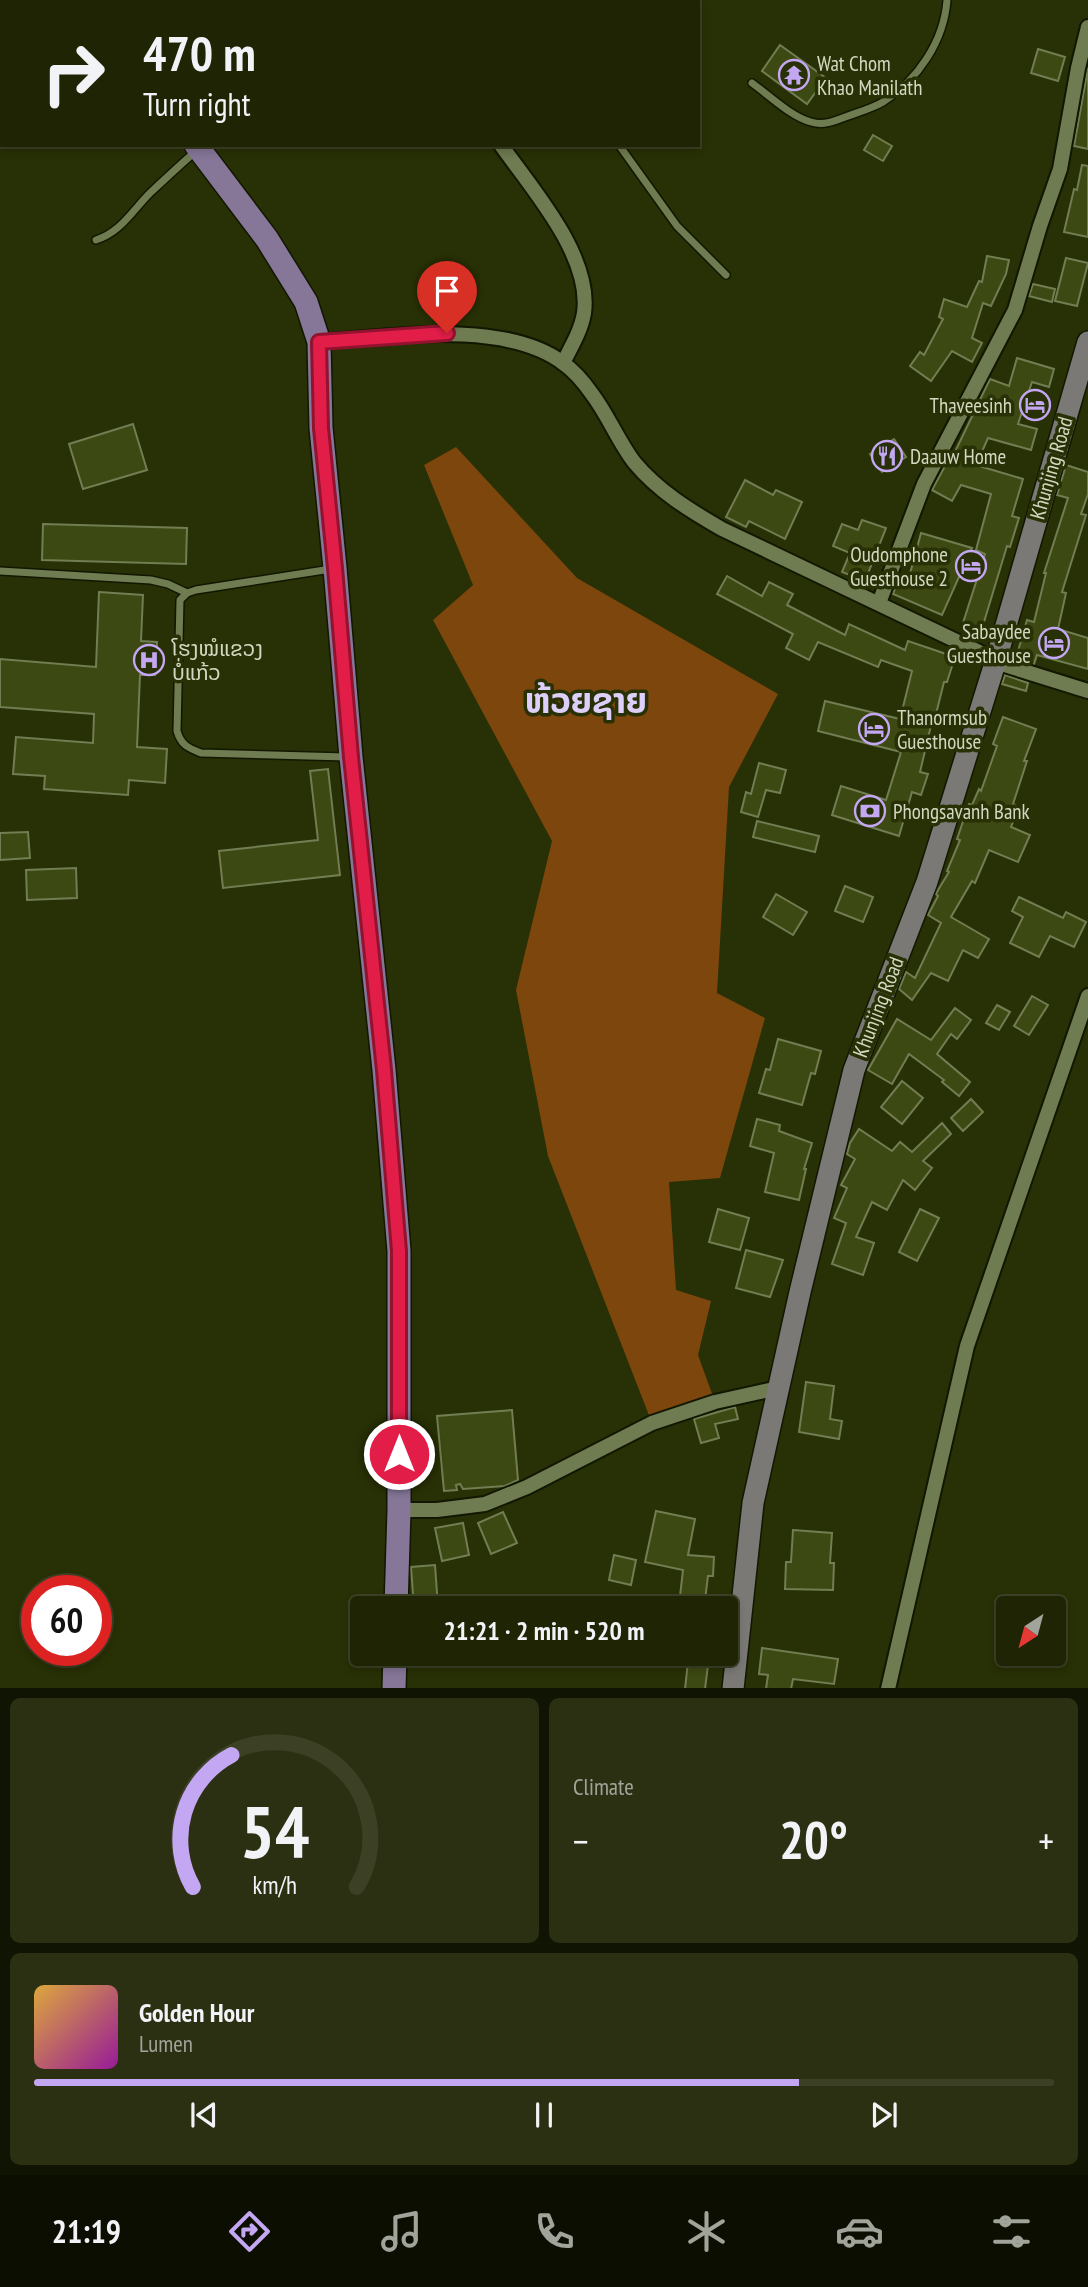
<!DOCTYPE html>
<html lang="en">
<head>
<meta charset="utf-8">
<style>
	body { margin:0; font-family:"PT Sans Narrow","Noto Sans Lao",sans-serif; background:#2b3013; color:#f1f3f6; height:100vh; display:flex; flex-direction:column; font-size:26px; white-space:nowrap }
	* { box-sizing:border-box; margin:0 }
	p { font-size:23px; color:#a1a49a }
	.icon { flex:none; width:38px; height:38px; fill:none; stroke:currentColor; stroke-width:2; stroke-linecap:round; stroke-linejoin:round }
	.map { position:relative; height:1688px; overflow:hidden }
	.side { display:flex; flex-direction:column; gap:10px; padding:10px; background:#101402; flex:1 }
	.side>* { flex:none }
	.top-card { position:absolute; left:0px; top:0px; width:700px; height:147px; box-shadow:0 4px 10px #0003,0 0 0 2px #3c4126; background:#1e2404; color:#f1f3f6; overflow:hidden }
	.needle { width:46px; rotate:216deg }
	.tools { position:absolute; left:996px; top:1596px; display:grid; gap:14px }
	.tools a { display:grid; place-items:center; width:70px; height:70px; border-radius:7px; background:#1e2404; box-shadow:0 4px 10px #0003,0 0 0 2px #3c4126; font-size:35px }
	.speed { position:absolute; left:21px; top:1575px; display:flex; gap:14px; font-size:35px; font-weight:700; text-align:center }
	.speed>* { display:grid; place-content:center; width:91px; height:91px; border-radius:50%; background:#1e2404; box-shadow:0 4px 10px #0003,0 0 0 2px #3c4126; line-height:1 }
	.speed .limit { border:10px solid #d22; background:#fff; color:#111 }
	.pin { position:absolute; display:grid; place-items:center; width:60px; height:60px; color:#fff; margin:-72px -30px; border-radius:50% 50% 50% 0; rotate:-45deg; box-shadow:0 0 7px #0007 }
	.pin .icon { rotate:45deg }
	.me { position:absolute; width:77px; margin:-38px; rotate:0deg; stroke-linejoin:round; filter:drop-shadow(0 0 5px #0008) }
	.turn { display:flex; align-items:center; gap:24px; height:147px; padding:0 28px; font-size:32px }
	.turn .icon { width:91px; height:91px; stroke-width:2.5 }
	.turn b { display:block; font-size:49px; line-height:60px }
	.big { font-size:52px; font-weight:800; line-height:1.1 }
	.side .tile { flex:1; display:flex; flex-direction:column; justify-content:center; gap:10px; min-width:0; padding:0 24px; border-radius:10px; background:#2b3013 }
	.side .dial { align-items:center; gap:0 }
	.dial svg { height:182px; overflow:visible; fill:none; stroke:#3c4126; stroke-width:7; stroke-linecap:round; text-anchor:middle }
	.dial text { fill:#f1f3f6; stroke:none }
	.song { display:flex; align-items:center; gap:21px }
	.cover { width:84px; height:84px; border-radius:10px; background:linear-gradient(135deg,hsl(40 70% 55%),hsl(300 70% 35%)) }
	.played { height:7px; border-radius:4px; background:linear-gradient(90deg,#c3a7f2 75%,#3c4126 75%) }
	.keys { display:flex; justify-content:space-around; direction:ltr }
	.heat { display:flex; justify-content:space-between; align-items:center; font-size:38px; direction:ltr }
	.side .tiles { flex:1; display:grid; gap:10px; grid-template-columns:1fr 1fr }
	.tile:last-child { grid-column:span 2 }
	.trip { position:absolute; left:350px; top:1596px; width:388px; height:70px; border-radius:7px; background:#1e2404; box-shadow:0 4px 10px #0003,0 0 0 2px #3c4126; font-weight:800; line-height:70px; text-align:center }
	.tabs { display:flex; height:112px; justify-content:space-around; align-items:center; background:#0c0e02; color:#a1a49a }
	.tabs .icon { width:49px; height:49px }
	.tabs .active { color:#c3a7f2 }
	.tabs b { font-size:32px; color:#f1f3f6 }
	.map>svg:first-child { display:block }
	.green { fill:#7c460d }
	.building { fill:#3d4912; stroke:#717d52; stroke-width:2 }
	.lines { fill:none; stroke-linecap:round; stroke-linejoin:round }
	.service-casing { stroke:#111700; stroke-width:10 }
	.minor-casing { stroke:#111700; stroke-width:18 }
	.secondary-casing { stroke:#111700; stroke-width:24 }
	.primary-casing { stroke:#111700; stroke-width:26 }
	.service { stroke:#6f7b50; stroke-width:7 }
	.minor { stroke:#6f7b50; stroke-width:14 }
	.secondary { stroke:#7b7975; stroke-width:21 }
	.primary { stroke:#867799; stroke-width:23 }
	.route-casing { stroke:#92132f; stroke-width:18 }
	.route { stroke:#e11d48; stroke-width:12 }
	.labels { text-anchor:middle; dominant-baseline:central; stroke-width:7; stroke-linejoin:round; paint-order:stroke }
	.poi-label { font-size:21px; fill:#d1d8c1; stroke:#283005; text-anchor:start }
	.street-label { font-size:21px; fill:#d1d8c1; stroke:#283005 }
	.town-label { font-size:35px; font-weight:bold; fill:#ddcff9; stroke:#283005 }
</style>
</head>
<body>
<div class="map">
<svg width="1088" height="1689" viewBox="0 0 1088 1689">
	<rect width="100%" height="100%" fill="#283005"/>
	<path class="green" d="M456,447l121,131 201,116 -49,93 -12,206 48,25 -45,160 -51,4 7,108 35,11 -13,54 17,47 -63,21 -104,-267 -32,-166 36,-149 -119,-221 40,-35 -49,-120z"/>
	<g class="building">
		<path d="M780,45l46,33 -19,26 -45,-33z"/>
		<path d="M1038,49l27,8 -7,24 -27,-8z"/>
		<path d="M1088,68v81l-14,-3z"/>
		<path d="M873,135l19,11 -9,15 -19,-11z"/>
		<path d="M1082,165l6,1v71l-24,-5 10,-43 3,1z"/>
		<path d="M987,256l22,4 -3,14 -15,32 -8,-3 -11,35 10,5 -10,19 -20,-11 -21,30 -21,-15 10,-14 4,3 19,-36 -4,-2 5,-18 23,8 12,-26 3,1z"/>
		<path d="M1066,258l22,5 -11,43 -22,-5z"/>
		<path d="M1033,284l22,5 -3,13 -23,-6z"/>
		<path d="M1017,358l37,11 -5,18 -17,-5 -14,42 19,5 -6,21 -43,-12 -12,27 47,14 -11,37 7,2 -9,29 -3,-1 -26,86 -19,-6 23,-72 -9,-4 15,-56 -30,-9 -9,16 -20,-11 19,-35 2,1 37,-77 19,7z"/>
		<path d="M133,424l14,46 -64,19 -14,-45z"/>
		<path d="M894,439l12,18 -24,15 -12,-18z"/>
		<path d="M1066,465l22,7v22l-7,20 5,1 -24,77 4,1 -8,36 30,9v31l-51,-14 -3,9 -18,-6 11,-38 7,2 12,-49h-2l24,-75 -11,-3z"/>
		<path d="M745,480l28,15 3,-5 26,12 -17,37 -36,-18 -3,6 -20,-10z"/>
		<path d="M862,520l24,8 -21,53 -23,-9 8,-19 -17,-7 9,-22 16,6z"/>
		<path d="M43,524l144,4 -1,36 -144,-4z"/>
		<path d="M921,533l51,15 -30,67 -49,-21 7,-18 8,5z"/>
		<path d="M727,576l35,20 7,-14 24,12 -6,11 58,30 4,-11 56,26 3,-9 47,16 -8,25h-3l-9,36 -2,-1 -13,55 8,2 -7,21 -9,-3 -13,44 -67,-21 9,-29 45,14 15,-48 -83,-21 7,-30 75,18 12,-48 -31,-11 -3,7 -60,-25 -9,18 -23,-12 7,-14 -76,-40z"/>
		<path d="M99,592l44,3 -2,46 16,1 -2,33h-15l-3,72 30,2 -2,34 -36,-3 -1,15 -84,-6 1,-13 -32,-2 3,-37 77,6 1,-29 -94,-7v-48l96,8z"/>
		<path d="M1005,675l23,8 -2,8 -24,-7z"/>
		<path d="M1003,717l33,12 -12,32h3l-14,43 6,3 -8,20 19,8 -12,27 -29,-12 -14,33 -3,-2 -21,36 38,22 -11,19 -15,-8 -15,31 -17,-8 -19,27 -13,-11 7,-17 9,6 26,-55 -13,-8 10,-19 -2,-2 2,-4 11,-18 -2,-1 13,-31 -3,-1 12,-35 3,1 7,-16 2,2 16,-45 -4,-2z"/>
		<path d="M759,763l27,7 -6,23 -14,-3 -8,27 -17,-5 5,-20 5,2z"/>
		<path d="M328,769l12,106 -117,13 -4,-37 99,-11 -8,-69z"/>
		<path d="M757,821l62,15 -4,16 -62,-15z"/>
		<path d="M28,832l2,26 -30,2v-27z"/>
		<path d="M76,868l1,30 -50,2 -1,-30z"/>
		<path d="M845,886l28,11 -10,25 -28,-11z"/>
		<path d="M776,894l31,18 -14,23 -30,-18z"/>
		<path d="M1019,897l44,21 3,-6 20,10 -12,25 -24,-11 -11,21 -29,-14 13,-26 -11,-6z"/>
		<path d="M1032,996l16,9 -19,30 -15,-9z"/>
		<path d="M997,1005l13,7 -11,18 -13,-7z"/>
		<path d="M955,1008l16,12 -14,19 -6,-5 -14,20 33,28 -11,14 -17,-14 2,-2 -35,-26 -17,30 -24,-14 29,-51 34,21z"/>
		<path d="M778,1039l43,12 -6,23 -4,-1 -9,32 -43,-12 7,-24 4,1z"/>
		<path d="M902,1081l21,17 -21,26 -21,-17z"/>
		<path d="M971,1099l12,13 -20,19 -12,-13z"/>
		<path d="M757,1119l23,6 -1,6 33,12 -8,26h2l-7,31 -34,-8 9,-39 -24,-7z"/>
		<path d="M942,1123l9,11 -28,27 9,7 -17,22 -12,-10 -16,30 -15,-8 -16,35 18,6 -11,32 -31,-11 14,-41 -12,-5 13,-30 -6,-3 14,-26 -8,-5 3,-11 9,-14 33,22 8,-9 12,10z"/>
		<path d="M718,1209l31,9 -9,32 -31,-8z"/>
		<path d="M920,1209l19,9 -22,43 -18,-9z"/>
		<path d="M746,1250l37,10 -13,37 -34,-9z"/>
		<path d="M806,1382l28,4 -4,33 12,2 -3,18 -40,-7z"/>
		<path d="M735,1407l3,12 -23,5 4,14 -18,5 -7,-24z"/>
		<path d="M512,1410l6,70 -13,6 -42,3 -3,-5 -4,1 1,5 -13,1 -7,-75z"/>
		<path d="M656,1511l39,8 -7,36 26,2 -1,19h-5l-4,32 -25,-3 4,-35 -38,-8z"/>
		<path d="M503,1512l14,31 -26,11 -13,-31z"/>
		<path d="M463,1523l6,32 -27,6 -7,-33z"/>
		<path d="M793,1530l39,3 -2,30h4l-1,27 -48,-1 1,-27h5z"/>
		<path d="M614,1555l22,5 -5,25 -22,-5z"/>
		<path d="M435,1565l3,42 -24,1 -3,-41z"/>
		<path d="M762,1648l76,11 -4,25 -41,-5 -2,10h-25l2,-14 -9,-1z"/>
		<path d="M688,1662l20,3 -3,24h-20z"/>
	</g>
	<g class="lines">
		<g class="service-casing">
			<g id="service">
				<path d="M567,2l1,-2"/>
				<path d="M657,2l1,-2"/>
				<path d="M752,83c18,13 38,33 59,39 13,4 24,-1 37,-6 11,-4 25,-8 35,-14 35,-22 61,-61 64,-102"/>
				<path d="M619,145l58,81 49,49"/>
				<path d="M96,240c25,-8 36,-29 54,-47 15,-14 30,-28 46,-42"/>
				<path d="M331,569l-135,21 -9,3 -7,7 -3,131c4,14 11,17 24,22l145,4"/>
				<path d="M0,571l151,9 17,4 19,9"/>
			</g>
		</g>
		<g class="minor-casing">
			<g id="minor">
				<path d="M440,2l1,-2"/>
				<path d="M501,145c31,44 91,111 83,168 -3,18 -13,34 -21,50"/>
				<path d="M319,342c69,-5 186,-23 244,21 10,7 22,21 29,31 16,21 26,47 42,68 24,29 55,48 88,67l274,131"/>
				<path d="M879,603l45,-119 91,-174 25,-84 20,-57 18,-101 10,-41"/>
				<path d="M995,662l93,29"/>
				<path d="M399,1510h38l48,-6 42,-17 125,-64 63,-21 63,-14"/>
				<path d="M888,1689l79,-343 121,-350"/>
			</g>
		</g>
		<g class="secondary-casing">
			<path id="secondary" d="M733,1689l20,-186 47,-211 54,-222 73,-188 69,-222 92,-318"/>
		</g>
		<g class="primary-casing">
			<g id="primary">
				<path d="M99,0l1,2"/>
				<path d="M196,145l71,94 39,63 13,40 2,86 14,140 16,189 33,313 15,181v259l-3,98"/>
				<path d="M394,1689l1,-35"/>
			</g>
		</g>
		<use href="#service" class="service"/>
		<use href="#minor" class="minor"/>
		<use href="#secondary" class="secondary"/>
		<use href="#primary" class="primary"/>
	</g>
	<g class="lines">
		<g class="route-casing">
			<path id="route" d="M399,1454v-203l-15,-181 -33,-313 -16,-189 -14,-140 -2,-86 128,-9"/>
		</g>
		<use href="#route" class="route"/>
	</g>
	<defs>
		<g id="temple-ring" transform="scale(1.575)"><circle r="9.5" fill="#283005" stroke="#c3a7f2" stroke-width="1.5"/><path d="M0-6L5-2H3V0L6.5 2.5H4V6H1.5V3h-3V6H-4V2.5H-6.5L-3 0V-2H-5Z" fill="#c3a7f2"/></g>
		<g id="hotel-ring" transform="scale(1.575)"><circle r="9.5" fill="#283005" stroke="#c3a7f2" stroke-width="1.5"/><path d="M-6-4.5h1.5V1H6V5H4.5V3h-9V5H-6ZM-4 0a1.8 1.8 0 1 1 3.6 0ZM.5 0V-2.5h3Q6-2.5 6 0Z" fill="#c3a7f2"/></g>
		<g id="restaurant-ring" transform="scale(1.575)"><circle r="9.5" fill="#283005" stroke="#c3a7f2" stroke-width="1.5"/><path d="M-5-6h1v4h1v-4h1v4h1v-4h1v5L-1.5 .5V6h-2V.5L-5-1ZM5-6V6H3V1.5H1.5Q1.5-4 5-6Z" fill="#c3a7f2"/></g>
		<g id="hospital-ring" transform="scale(1.575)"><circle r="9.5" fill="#283005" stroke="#c3a7f2" stroke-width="1.5"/><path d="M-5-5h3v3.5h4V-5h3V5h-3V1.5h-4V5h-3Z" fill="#c3a7f2"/></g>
		<g id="bank-ring" transform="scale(1.575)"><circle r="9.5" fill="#283005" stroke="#c3a7f2" stroke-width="1.5"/><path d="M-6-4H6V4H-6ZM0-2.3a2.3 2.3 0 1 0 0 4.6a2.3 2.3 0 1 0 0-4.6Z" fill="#c3a7f2"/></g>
	</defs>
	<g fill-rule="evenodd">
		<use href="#temple-ring" x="794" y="75"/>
		<use href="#hotel-ring" x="1035" y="405"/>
		<use href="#restaurant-ring" x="887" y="456"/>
		<use href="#hotel-ring" x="971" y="566"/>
		<use href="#hotel-ring" x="1054" y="643"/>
		<use href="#hospital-ring" x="149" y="660"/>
		<use href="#hotel-ring" x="874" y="729"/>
		<use href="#bank-ring" x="870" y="811"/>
	</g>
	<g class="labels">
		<g class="poi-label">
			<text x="817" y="63">Wat Chom<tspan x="817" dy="24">Khao Manilath</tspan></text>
			<text x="1012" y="405" text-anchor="end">Thaveesinh</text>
			<text x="910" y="456">Daauw Home</text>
			<text x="948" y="554" text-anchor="end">Oudomphone<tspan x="948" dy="24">Guesthouse 2</tspan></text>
			<text x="1031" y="631" text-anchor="end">Sabaydee<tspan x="1031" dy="24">Guesthouse</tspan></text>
			<text x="172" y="648">ໂຮງໝໍແຂວງ<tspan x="172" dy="24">ບໍ່ແກ້ວ</tspan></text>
			<text x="897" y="717">Thanormsub<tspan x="897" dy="24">Guesthouse</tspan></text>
			<text x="893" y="811">Phongsavanh Bank</text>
		</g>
		<g class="street-label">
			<text transform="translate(1051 468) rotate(-74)">Khunjing Road</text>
			<text transform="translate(878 1007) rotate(-69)">Khunjing Road</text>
		</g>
		<g class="town-label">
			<text x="586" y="700">ຫ້ວຍຊາຍ</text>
		</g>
	</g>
</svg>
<div class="tools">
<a><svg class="needle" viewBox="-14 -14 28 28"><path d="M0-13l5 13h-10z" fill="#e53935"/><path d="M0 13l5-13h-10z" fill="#a1a49a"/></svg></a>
</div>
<div class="speed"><div class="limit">60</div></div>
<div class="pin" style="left:447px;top:333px;background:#d93025"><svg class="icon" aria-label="arrive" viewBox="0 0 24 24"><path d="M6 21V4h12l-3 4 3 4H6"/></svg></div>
<svg class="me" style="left:399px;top:1454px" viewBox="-20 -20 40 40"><circle r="17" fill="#e11d48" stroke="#fff" stroke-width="3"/><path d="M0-11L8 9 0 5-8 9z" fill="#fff"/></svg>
<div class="trip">21:21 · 2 min · 520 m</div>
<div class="top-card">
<div class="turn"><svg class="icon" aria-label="right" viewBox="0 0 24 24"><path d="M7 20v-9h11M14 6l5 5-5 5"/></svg><div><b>470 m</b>Turn right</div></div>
</div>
</div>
<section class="side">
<div class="tiles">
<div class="tile dial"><svg viewBox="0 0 100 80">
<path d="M14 69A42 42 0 1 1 86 69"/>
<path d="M14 69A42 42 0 0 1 31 11" stroke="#c3a7f2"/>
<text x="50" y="56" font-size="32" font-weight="700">54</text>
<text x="50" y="72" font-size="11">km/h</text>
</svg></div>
<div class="tile"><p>Climate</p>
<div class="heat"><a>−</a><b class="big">20°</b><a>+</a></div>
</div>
<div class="tile">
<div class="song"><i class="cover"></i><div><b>Golden Hour</b><p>Lumen</p></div></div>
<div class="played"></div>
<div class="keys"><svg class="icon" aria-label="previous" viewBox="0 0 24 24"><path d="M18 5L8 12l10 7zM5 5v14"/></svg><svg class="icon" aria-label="pause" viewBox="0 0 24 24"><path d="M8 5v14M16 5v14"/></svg><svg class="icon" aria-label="next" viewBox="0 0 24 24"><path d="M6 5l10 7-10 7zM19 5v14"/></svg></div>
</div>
</div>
</section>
<nav class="tabs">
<b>21:19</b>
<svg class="icon active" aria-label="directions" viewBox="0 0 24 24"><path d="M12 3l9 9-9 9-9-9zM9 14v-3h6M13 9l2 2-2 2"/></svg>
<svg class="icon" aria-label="music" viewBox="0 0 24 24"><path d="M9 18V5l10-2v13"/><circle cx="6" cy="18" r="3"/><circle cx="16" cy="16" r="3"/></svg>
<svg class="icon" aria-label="phone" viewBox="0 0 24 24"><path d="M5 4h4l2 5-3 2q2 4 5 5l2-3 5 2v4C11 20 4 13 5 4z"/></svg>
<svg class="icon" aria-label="climate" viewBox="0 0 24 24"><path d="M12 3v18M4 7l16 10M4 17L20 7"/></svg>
<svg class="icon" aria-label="car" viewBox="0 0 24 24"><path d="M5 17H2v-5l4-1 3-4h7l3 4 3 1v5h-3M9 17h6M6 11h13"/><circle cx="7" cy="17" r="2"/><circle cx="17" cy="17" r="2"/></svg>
<svg class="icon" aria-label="filters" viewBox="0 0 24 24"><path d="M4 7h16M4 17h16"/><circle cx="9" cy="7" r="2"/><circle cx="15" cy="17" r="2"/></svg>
</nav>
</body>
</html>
